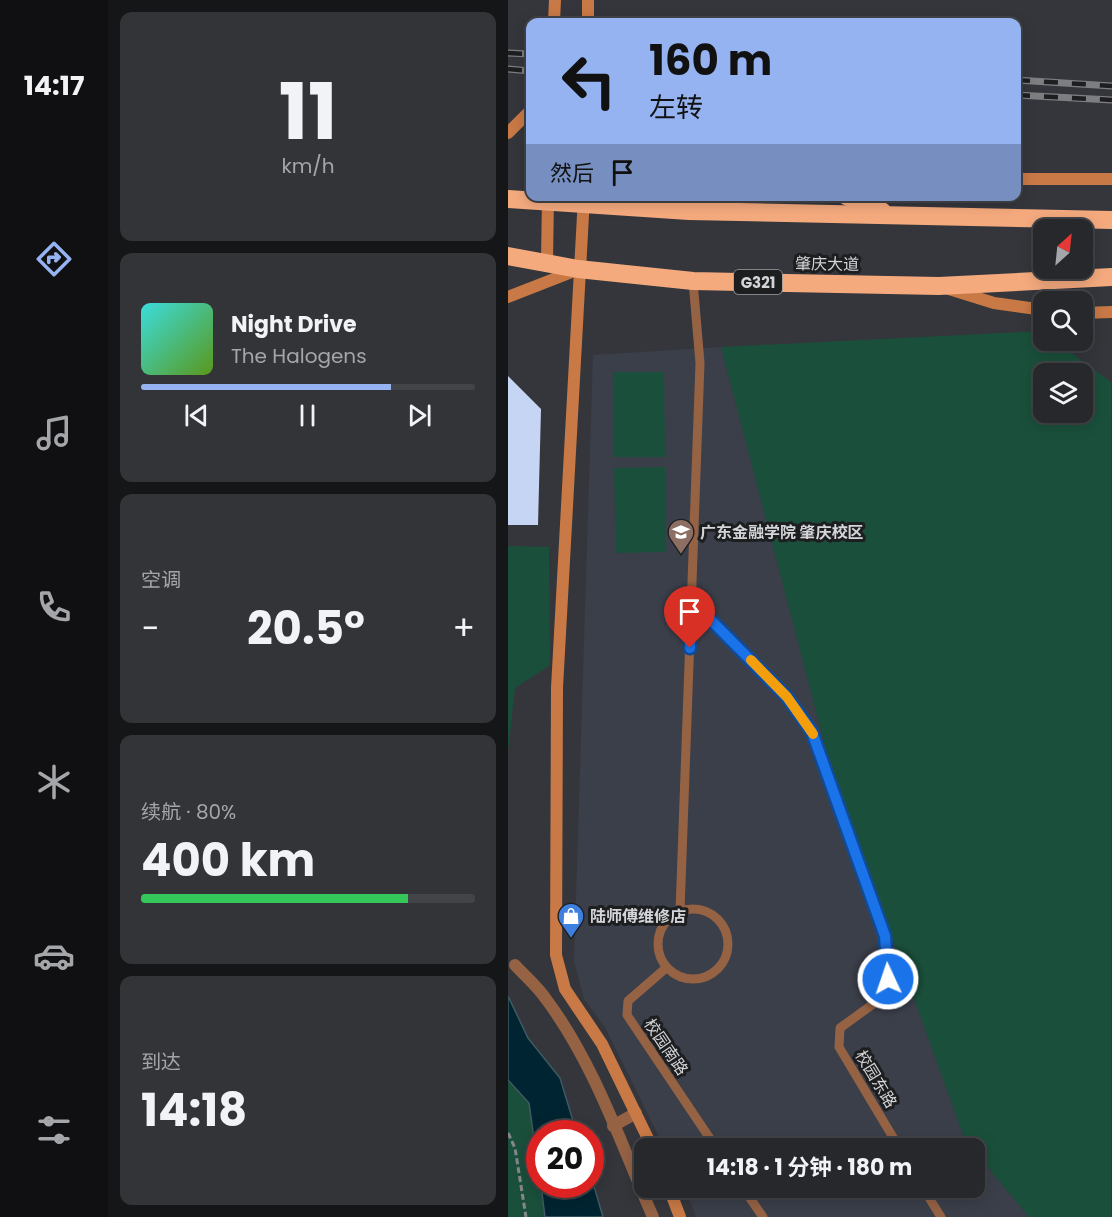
<!DOCTYPE html>
<html lang="zh">
<head>
<meta charset="utf-8">
<style>
	body { margin:0; font-family:Poppins,"Noto Sans SC",sans-serif; background:#333438; color:#f1f3f6; height:100vh; display:flex; flex-direction:column; font-size:22px; white-space:nowrap }
	* { box-sizing:border-box; margin:0 }
	p { font-size:20px; color:#a4a6a9 }
	.icon { flex:none; width:33px; height:33px; fill:none; stroke:currentColor; stroke-width:2; stroke-linecap:round; stroke-linejoin:round }
	.map { position:relative; flex:1; overflow:hidden }
	.drawer { display:flex; flex-direction:column; gap:12px; padding:12px; background:#151618; width:400px }
	.drawer>* { flex:none }
	.banner { position:absolute; left:18px; top:18px; width:495px; height:183px; border-radius:12px; box-shadow:0 3px 15px #0003,0 0 0 2px #434448; background:#95b2f1; color:#111; overflow:hidden }
	.needle { width:39px; rotate:27deg }
	.tools { position:absolute; left:525px; top:219px; display:grid; gap:12px }
	.tools a { display:grid; place-items:center; width:60px; height:60px; border-radius:12px; background:#27282c; box-shadow:0 3px 15px #0003,0 0 0 2px #434448; font-size:30px }
	.speed { position:absolute; left:18px; top:1120px; display:flex; gap:12px; font-size:30px; font-weight:700; text-align:center }
	.speed>* { display:grid; place-content:center; width:78px; height:78px; border-radius:50%; background:#27282c; box-shadow:0 3px 15px #0003,0 0 0 2px #434448; line-height:1 }
	.speed .limit { border:9px solid #d22; background:#fff; color:#111 }
	.pin { position:absolute; display:grid; place-items:center; width:51px; height:51px; color:#fff; margin:-62px -26px; border-radius:50% 50% 50% 0; rotate:-45deg; box-shadow:0 0 6px #0007 }
	.pin .icon { rotate:45deg }
	.me { position:absolute; width:66px; margin:-33px; rotate:357deg; stroke-linejoin:round; filter:drop-shadow(0 0 4px #0008) }
	.turn { display:flex; align-items:center; gap:21px; height:126px; padding:0 24px; font-size:27px }
	.turn .icon { width:78px; height:78px; stroke-width:2.5 }
	.turn b { display:block; font-size:42px; line-height:51px }
	.then { display:flex; align-items:center; height:57px; padding:0 24px; background:#0003; gap:12px; font-size:22px }
	.big { font-size:45px; font-weight:700; line-height:1.1 }
	.drawer .card { flex:1; display:flex; flex-direction:column; justify-content:center; gap:9px; min-width:0; padding:0 21px; border-radius:12px; background:#333438 }
	.drawer .dial { align-items:center; gap:0 }
	.dial b { font-size:78px; line-height:1 }
	.song { display:flex; align-items:center; gap:18px }
	.cover { width:72px; height:72px; border-radius:9px; background:linear-gradient(135deg,hsl(180 70% 55%),hsl(90 70% 35%)) }
	.played { height:6px; border-radius:3px; background:linear-gradient(90deg,#95b2f1 75%,#434448 75%) }
	.keys { display:flex; justify-content:space-around; direction:ltr }
	.heat { display:flex; justify-content:space-between; align-items:center; font-size:33px; direction:ltr }
	.charge { height:9px; border-radius:4px; background:linear-gradient(90deg,#34c759 80%,#434448 0) }
	.trip { position:absolute; left:126px; top:1138px; width:351px; height:60px; border-radius:12px; background:#27282c; box-shadow:0 3px 15px #0003,0 0 0 2px #434448; font-weight:700; line-height:60px; text-align:center }
	main { display:flex; flex:1; min-height:0 }
	.menu { display:flex; flex-direction:column; width:108px; justify-content:space-around; align-items:center; background:#101012; color:#a4a6a9 }
	.menu .icon { width:42px; height:42px }
	.menu .active { color:#95b2f1 }
	.menu b { font-size:27px; color:#f1f3f6 }
	.map>svg:first-child { display:block }
	.built { fill:#3b3f4a }
	.green { fill:#1a503b; fill-rule:evenodd }
	.water { fill:#002431; stroke:#405963; stroke-width:1.5 }
	.building { fill:#c7d5f5 }
	.lines { fill:none; stroke-linecap:round; stroke-linejoin:round }
	.path { stroke:#85878b; stroke-width:3; stroke-dasharray:6 3; stroke-linecap:butt }
	.lane { stroke:#956244; stroke-width:9 }
	.street { stroke:#956244; stroke-width:12 }
	.secondary { stroke:#c97946; stroke-width:12 }
	.highway { stroke:#f5aa7e; stroke-width:18 }
	.rail-casing { stroke:#7c7e82; stroke-width:7 }
	.rail { stroke:#1d1e20; stroke-width:4.5; stroke-dasharray:14; stroke-linecap:butt }
	.route-casing { stroke:#114b97; stroke-width:15 }
	.route { stroke:#1a73e8; stroke-width:10 }
	.slow { stroke:#f59e0b; stroke-width:10 }
	.labels { text-anchor:middle; dominant-baseline:central; stroke-width:6; stroke-linejoin:round; paint-order:stroke }
	.shield { fill:#1d1e20; stroke:#9d9ea1; stroke-width:1.5 }
	.shield-label { font-size:15px; font-weight:bold; fill:#d4d5d8 }
	.street-label { font-size:16px; fill:#d4d5d8; stroke:#1d1e20 }
	.poi-label { font-size:16px; font-weight:bold; fill:#d4d5d8; stroke:#1d1e20; text-anchor:start }
</style>
</head>
<body>
<main>
<nav class="menu">
<b>14:17</b>
<svg class="icon active" aria-label="directions" viewBox="0 0 24 24"><path d="M12 3l9 9-9 9-9-9zM9 14v-3h6M13 9l2 2-2 2"/></svg>
<svg class="icon" aria-label="music" viewBox="0 0 24 24"><path d="M9 18V5l10-2v13"/><circle cx="6" cy="18" r="3"/><circle cx="16" cy="16" r="3"/></svg>
<svg class="icon" aria-label="phone" viewBox="0 0 24 24"><path d="M5 4h4l2 5-3 2q2 4 5 5l2-3 5 2v4C11 20 4 13 5 4z"/></svg>
<svg class="icon" aria-label="climate" viewBox="0 0 24 24"><path d="M12 3v18M4 7l16 10M4 17L20 7"/></svg>
<svg class="icon" aria-label="car" viewBox="0 0 24 24"><path d="M5 17H2v-5l4-1 3-4h7l3 4 3 1v5h-3M9 17h6M6 11h13"/><circle cx="7" cy="17" r="2"/><circle cx="17" cy="17" r="2"/></svg>
<svg class="icon" aria-label="filters" viewBox="0 0 24 24"><path d="M4 7h16M4 17h16"/><circle cx="9" cy="7" r="2"/><circle cx="15" cy="17" r="2"/></svg>
</nav>
<section class="drawer">
<div class="card dial"><b>11</b><p>km/h</p></div>
<div class="card">
<div class="song"><i class="cover"></i><div><b>Night Drive</b><p>The Halogens</p></div></div>
<div class="played"></div>
<div class="keys"><svg class="icon" aria-label="previous" viewBox="0 0 24 24"><path d="M18 5L8 12l10 7zM5 5v14"/></svg><svg class="icon" aria-label="pause" viewBox="0 0 24 24"><path d="M8 5v14M16 5v14"/></svg><svg class="icon" aria-label="next" viewBox="0 0 24 24"><path d="M6 5l10 7-10 7zM19 5v14"/></svg></div>
</div>
<div class="card"><p>空调</p>
<div class="heat"><a>−</a><b class="big">20.5°</b><a>+</a></div>
</div>
<div class="card"><p>续航 · 80%</p><b class="big">400 km</b><div class="charge"></div></div>
<div class="card"><p>到达</p><b class="big">14:18</b></div>
</section>
<div class="map">
<svg width="604" height="1217" viewBox="0 0 604 1217">
	<rect width="100%" height="100%" fill="#34363b"/>
	<g class="built">
		<path d="M213,347l110,422 134,371 7,9h-307l-60,-122 -21,-28 -10,-38 19,-606z"/>
		<path d="M467,1152l54,65h-333l-11,-29h289z"/>
	</g>
	<g class="green">
		<path d="M535,331l1,9 11,1 56,41v835h-82l-64,-77 -134,-371 -110,-422zM536,374h38v38h-38z"/>
		<path d="M105,372h51l1,85h-51z"/>
		<path d="M157,467l1,85 -50,1 -2,-85z"/>
		<path d="M0,546l41,1 1,118 -35,23 -7,63z"/>
		<path d="M0,996l20,42 32,40 17,56h-37v51h50l1,-9 12,41h-95z"/>
	</g>
	<g class="water">
		<path d="M0,996l20,42 32,40 17,56h-37l-1,41 -10,-72 -21,-23z"/>
		<path d="M83,1176l12,41h-58l-4,-32h49z"/>
	</g>
	<path class="building" d="M0,376l33,33 -3,116h-30z"/>
	<g class="lines">
		<path class="path" d="M0,1133l7,15 11,69"/>
		<g class="lane">
			<path d="M184,600l95,97 26,35 72,204 3,29 -1,29 -47,34 -1,19 61,102"/>
			<circle cx="185" cy="944" r="35"/>
			<path d="M172,911l20,-548 -7,-82"/>
			<path d="M158,968l-38,33 -1,14 90,134"/>
			<path d="M235,1188l20,29"/>
			<path d="M415,1188l18,29"/>
		</g>
		<g class="street">
			<path d="M7,965c10,11 22,21 31,34 48,64 75,145 107,218"/>
			<path d="M105,1126l23,-13"/>
		</g>
		<g class="secondary">
			<path d="M46,22l1,-22"/>
			<path d="M80,22v-22"/>
			<path d="M0,133l22,-22"/>
			<path d="M508,179h96"/>
			<path d="M76,197l-27,491 -1,267 9,34 37,55 51,105"/>
			<path d="M39,262l1,-66"/>
			<path d="M441,289l45,14 50,7"/>
			<path d="M0,297l69,-27"/>
			<path d="M574,313l30,-1"/>
			<path d="M161,1188l11,29"/>
		</g>
		<g class="highway">
			<path d="M338,196l36,15"/>
			<path d="M0,199l181,12 423,9"/>
			<path d="M0,256l70,13 115,12 246,5 173,-9"/>
		</g>
		<g class="rail-casing">
			<g id="rail">
				<path d="M0,53l22,1"/>
				<path d="M0,69l22,2"/>
				<path d="M508,80l96,6"/>
				<path d="M508,95l96,5"/>
			</g>
		</g>
		<use href="#rail" class="rail"/>
	</g>
	<g class="lines">
		<g class="route-casing">
			<path id="route" d="M182,648l1,-48 96,97 25,35 73,204 3,43"/>
		</g>
		<use href="#route" class="route"/>
		<path class="slow" d="M243,660l36,37 26,37"/>
	</g>
	<defs>
		<g id="university-pin" transform="scale(1.35)"><path d="M0 17L-7.5 6A9.5 9.5 0 1 1 7.5 6Z" fill="#8d6e63" stroke="#1d1e20"/><path d="M0-5L7-2L0 1L-7-2ZM-4 1L0 2.5L4 1V4Q0 6-4 4Z" fill="#fff"/></g>
		<g id="shop-pin" transform="scale(1.35)"><path d="M0 17L-7.5 6A9.5 9.5 0 1 1 7.5 6Z" fill="#3f7fe0" stroke="#1d1e20"/><path d="M-5-2.5h2.3a2.7 3.5 0 0 1 5.4 0H5L5.5 6h-11ZM-1.5-2.5h3a1.5 2.3 0 0 0-3 0Z" fill="#fff"/></g>
	</defs>
	<g fill-rule="evenodd">
		<use href="#university-pin" x="173" y="532"/>
		<use href="#shop-pin" x="63" y="916"/>
	</g>
	<g class="labels">
		<rect class="shield" x="226" y="270" width="48" height="24" rx="4.5"/>
		<g class="shield-label">
			<text x="250" y="282">G321</text>
		</g>
		<g class="street-label">
			<text transform="translate(319 264) rotate(1)">肇庆大道</text>
			<text transform="translate(158 1047) rotate(56)">校园南路</text>
			<text transform="translate(368 1079) rotate(59)">校园东路</text>
		</g>
		<g class="poi-label">
			<text x="192" y="532">广东金融学院 肇庆校区</text>
			<text x="82" y="916">陆师傅维修店</text>
		</g>
	</g>
</svg>
<div class="tools">
<a><svg class="needle" viewBox="-14 -14 28 28"><path d="M0-13l5 13h-10z" fill="#e53935"/><path d="M0 13l5-13h-10z" fill="#a4a6a9"/></svg></a>
<a><svg class="icon" aria-label="search" viewBox="0 0 24 24"><circle cx="10" cy="10" r="6"/><path d="M15 15l6 6"/></svg></a>
<a><svg class="icon" aria-label="layers" viewBox="0 0 24 24"><path d="M12 4l9 5-9 5-9-5zM3 14l9 5 9-5"/></svg></a>
</div>
<div class="speed"><div class="limit">20</div></div>
<div class="pin" style="left:182px;top:648px;background:#d93025"><svg class="icon" aria-label="arrive" viewBox="0 0 24 24"><path d="M6 21V4h12l-3 4 3 4H6"/></svg></div>
<svg class="me" style="left:380px;top:979px" viewBox="-20 -20 40 40"><circle r="17" fill="#1a73e8" stroke="#fff" stroke-width="3"/><path d="M0-11L8 9 0 5-8 9z" fill="#fff"/></svg>
<div class="trip">14:18 · 1 分钟 · 180 m</div>
<div class="banner">
<div class="turn"><svg class="icon" aria-label="left" viewBox="0 0 24 24"><path d="M17 20v-9H6M10 6l-5 5 5 5"/></svg><div><b>160 m</b>左转</div></div>
<div class="then">然后<svg class="icon" aria-label="arrive" viewBox="0 0 24 24"><path d="M6 21V4h12l-3 4 3 4H6"/></svg></div>
</div>
</div>
</main>
</body>
</html>
